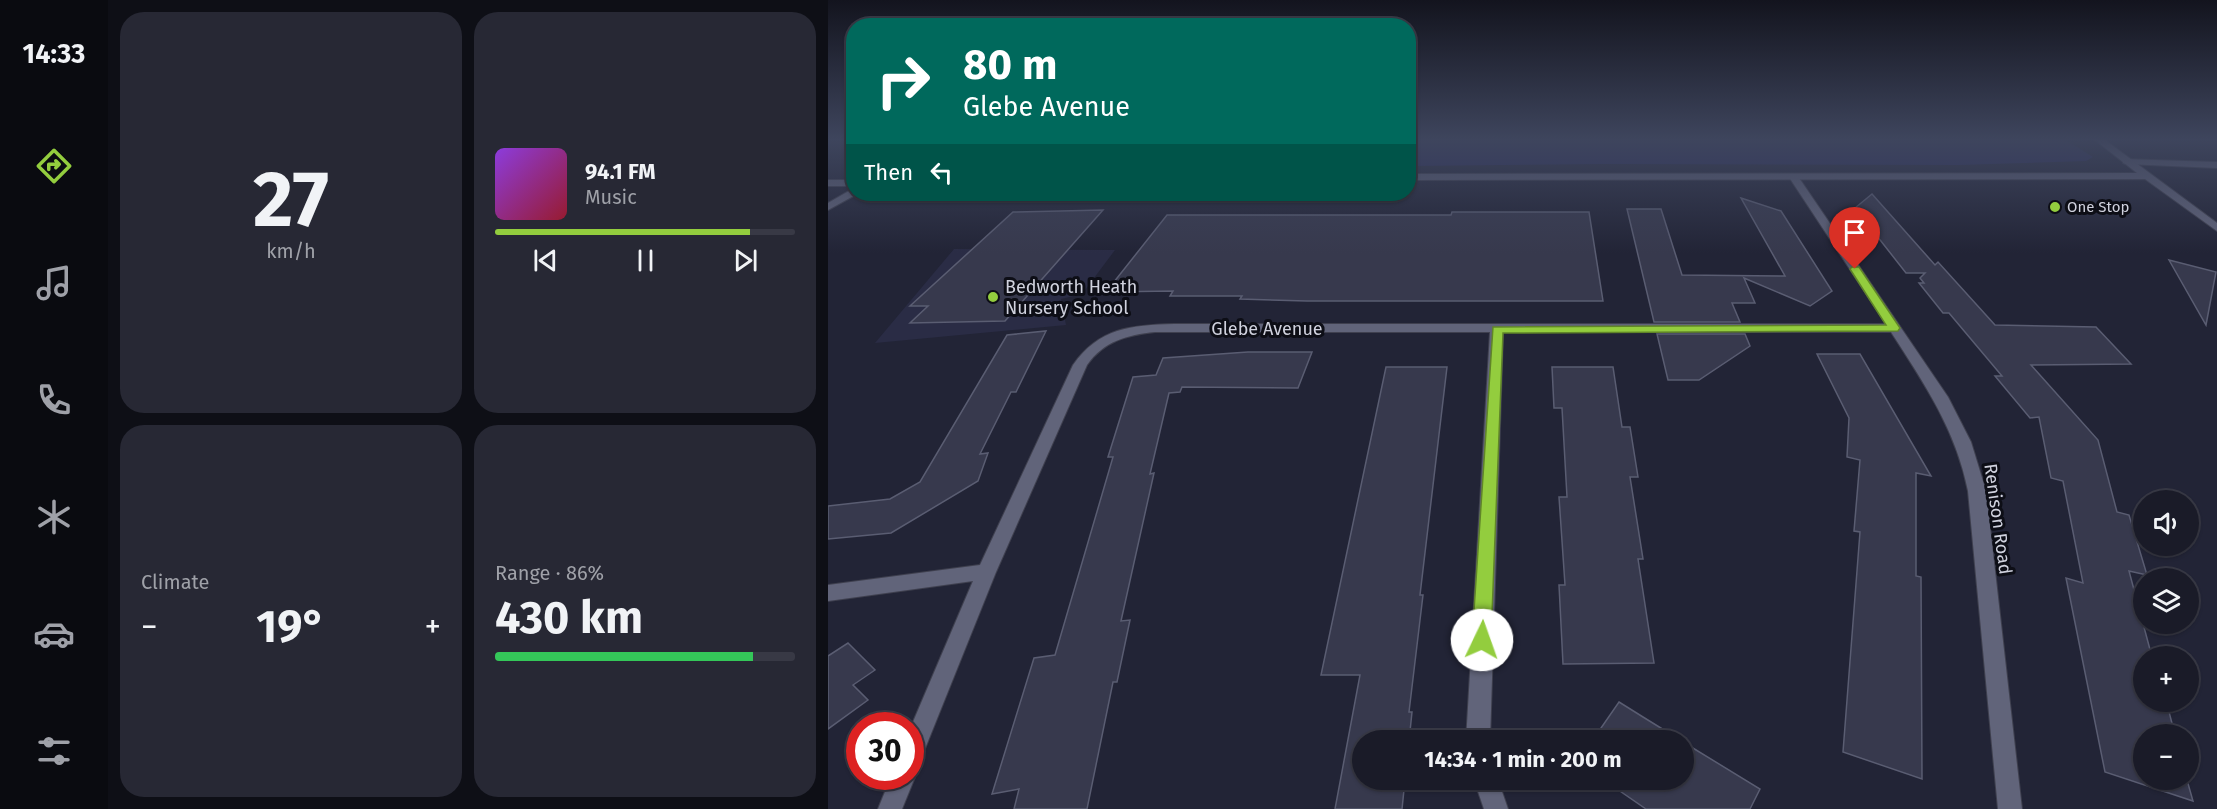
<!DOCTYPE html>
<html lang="en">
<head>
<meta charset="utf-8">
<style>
	body { margin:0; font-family:"Fira Sans",sans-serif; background:#272834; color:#f1f3f6; height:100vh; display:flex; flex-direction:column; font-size:22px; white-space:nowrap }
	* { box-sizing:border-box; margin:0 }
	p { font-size:20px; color:#9fa1a8 }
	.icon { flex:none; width:33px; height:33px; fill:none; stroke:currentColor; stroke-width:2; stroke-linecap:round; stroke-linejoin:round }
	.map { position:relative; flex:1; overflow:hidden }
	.drawer { display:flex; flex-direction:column; gap:12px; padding:12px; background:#0e0f16; width:720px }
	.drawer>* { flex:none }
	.guide { position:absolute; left:18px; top:18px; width:570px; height:183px; border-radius:24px; box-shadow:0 2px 4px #0004,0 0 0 2px #383945; background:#00695c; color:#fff; overflow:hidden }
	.fabs { position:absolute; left:1305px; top:490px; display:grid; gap:12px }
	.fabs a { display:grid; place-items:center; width:66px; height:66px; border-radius:50%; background:#1a1b28; box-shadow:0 2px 4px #0004,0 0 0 2px #383945; font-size:30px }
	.speed { position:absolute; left:18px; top:712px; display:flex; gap:12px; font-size:30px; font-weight:700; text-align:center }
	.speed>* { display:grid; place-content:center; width:78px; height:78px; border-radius:50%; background:#1a1b28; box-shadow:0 2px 4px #0004,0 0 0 2px #383945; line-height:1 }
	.speed .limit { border:9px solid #d22; background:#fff; color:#111 }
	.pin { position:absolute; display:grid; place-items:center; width:51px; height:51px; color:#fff; margin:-62px -26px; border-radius:50% 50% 50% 0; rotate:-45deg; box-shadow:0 0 6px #0007 }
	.pin .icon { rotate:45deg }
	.me { position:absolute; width:66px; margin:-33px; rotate:3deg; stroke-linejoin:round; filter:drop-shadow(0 0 4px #0008) }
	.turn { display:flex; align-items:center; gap:21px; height:126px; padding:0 18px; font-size:27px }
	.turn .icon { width:78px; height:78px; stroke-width:2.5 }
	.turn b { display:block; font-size:42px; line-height:51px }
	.then { display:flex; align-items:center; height:57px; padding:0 18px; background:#0003; gap:12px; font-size:22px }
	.big { font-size:45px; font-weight:700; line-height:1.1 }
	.drawer .tile { flex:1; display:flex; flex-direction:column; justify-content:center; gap:9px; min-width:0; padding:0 21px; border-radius:24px; background:#272834 }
	.drawer .dial { align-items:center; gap:0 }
	.dial b { font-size:78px; line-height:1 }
	.song { display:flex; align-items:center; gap:18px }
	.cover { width:72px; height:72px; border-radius:9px; background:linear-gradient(135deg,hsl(270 70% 55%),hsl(350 70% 35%)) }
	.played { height:6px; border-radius:3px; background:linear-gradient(90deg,#93cd3e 85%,#383945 85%) }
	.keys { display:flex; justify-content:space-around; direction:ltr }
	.heat { display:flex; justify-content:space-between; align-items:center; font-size:33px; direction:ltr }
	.charge { height:9px; border-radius:4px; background:linear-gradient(90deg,#34c759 86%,#383945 0) }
	.drawer .tiles { flex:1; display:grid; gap:12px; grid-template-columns:repeat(2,1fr) }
	.trip { position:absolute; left:524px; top:730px; width:342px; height:60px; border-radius:30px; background:#1a1b28; box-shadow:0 2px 4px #0004,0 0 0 2px #383945; font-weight:700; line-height:60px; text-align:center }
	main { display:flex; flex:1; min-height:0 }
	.tabs { display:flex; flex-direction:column; width:108px; justify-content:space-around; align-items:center; background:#0a0b10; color:#9fa1a8 }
	.tabs .icon { width:42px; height:42px }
	.tabs .selected { color:#93cd3e }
	.tabs b { font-size:27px; color:#f1f3f6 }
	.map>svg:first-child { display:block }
	.built { fill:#2a2c45 }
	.green { fill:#28295d }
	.building { fill:#37394d; stroke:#5a5d72; stroke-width:1.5 }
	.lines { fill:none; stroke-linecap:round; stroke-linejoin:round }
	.pedestrian-casing { stroke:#3f404f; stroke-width:2 }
	.minor-casing { stroke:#3f404f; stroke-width:2 }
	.tertiary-casing { stroke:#3f404f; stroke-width:2 }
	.pedestrian { fill:#61647a; fill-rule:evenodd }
	.minor { fill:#61647a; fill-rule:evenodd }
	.tertiary { fill:#61647a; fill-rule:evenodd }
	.route { fill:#93cd3e; stroke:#608528; stroke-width:1.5 }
	.poi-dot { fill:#93cd3e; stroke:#0d0e16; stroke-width:2 }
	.labels { text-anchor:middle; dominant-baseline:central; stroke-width:6; stroke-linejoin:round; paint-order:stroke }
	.far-poi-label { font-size:15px; fill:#d0d2de; stroke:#0d0e16; text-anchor:start }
	.poi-label { font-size:18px; fill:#d0d2de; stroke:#0d0e16; text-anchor:start }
	.street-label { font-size:18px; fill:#d0d2de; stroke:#0d0e16 }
</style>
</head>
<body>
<main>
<nav class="tabs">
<b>14:33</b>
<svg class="icon selected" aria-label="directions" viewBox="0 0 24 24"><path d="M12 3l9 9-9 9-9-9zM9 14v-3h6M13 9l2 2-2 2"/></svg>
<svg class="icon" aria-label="music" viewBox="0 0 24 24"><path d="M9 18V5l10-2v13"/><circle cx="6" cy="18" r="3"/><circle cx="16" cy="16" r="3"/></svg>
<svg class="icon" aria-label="phone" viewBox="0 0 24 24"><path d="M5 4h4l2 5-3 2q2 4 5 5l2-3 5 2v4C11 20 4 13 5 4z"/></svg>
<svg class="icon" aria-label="climate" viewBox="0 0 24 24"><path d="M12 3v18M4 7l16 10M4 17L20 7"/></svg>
<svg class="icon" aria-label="car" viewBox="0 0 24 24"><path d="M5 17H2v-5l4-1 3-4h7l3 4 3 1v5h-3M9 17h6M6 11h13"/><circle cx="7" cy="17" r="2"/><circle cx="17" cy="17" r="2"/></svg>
<svg class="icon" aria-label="filters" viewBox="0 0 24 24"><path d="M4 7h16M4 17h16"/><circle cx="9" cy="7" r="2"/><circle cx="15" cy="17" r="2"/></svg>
</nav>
<section class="drawer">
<div class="tiles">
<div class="tile dial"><b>27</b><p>km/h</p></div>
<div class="tile">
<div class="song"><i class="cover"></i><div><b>94.1 FM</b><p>Music</p></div></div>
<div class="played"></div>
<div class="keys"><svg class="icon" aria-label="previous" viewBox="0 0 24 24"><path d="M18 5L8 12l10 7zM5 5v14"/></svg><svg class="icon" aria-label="pause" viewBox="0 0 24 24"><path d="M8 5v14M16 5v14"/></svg><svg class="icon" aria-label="next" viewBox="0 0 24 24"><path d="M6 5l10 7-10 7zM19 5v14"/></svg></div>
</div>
<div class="tile"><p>Climate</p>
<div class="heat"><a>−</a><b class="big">19°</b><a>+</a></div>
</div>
<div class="tile"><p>Range · 86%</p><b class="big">430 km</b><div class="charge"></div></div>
</div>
</section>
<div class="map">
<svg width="1389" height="809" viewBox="0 0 1389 809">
	<rect width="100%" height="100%" fill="#222436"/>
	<path class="built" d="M126,249l161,1 -33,44 -21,5 5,26 -191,18z"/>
	<path class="green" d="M580,140h658l27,17 -7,4 -127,4 -352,-1 -198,2z"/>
	<g class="building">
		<path d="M1044,194l63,71 3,-3 57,63 101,2 35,37 -100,1 67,75 19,72 12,3 18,60 -18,-4 23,86h-8v45l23,2 8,31h-31v45h43l6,21 -88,-29 -39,-194 17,5 -20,-102 -12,-3 -12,-61 -9,1 -35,-42h7l-53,-63h-6l-24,-30h5l-4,-5 5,-5h-19l-51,-65z"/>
		<path d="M913,198l40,13 51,80 -22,15 -66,-28 11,25h-23l8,19h-86l-27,-113h34l21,66 103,1z"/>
		<path d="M275,210l-98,111 -95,2 18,-17h-18l103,-94z"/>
		<path d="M624,212h137l14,89h-296l-67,-2 2,-3h-72l3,-5 -67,1 61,-77h284z"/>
		<path d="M1341,260l47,12 -10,53z"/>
		<path d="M218,331l-30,61h-5l-31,62 8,-1 -10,28 -87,52 -63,6v-33l62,-7 30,-17 87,-147z"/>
		<path d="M829,334h88l5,12 -51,34h-31z"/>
		<path d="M420,352h64l-14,36 -116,-1 -2,5 -11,1 -19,81 4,-1 -33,148 9,-1 -13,62h-4l-26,127h-73l5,-20 -27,5 42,-136 21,-3 58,-198h-5l25,-80 23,-2 7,-17z"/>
		<path d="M989,354h43l71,122 -15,-3v103l5,1 1,202 -79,-27 17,-220 -6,-1 6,-71 -13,-3 2,-39z"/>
		<path d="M558,367h61l-27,228h3l-14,117h3l-3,29h-47v39h43l-3,29h-67l25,-134h-39z"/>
		<path d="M724,367h61l9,60h8l8,50h-8l13,82h-5l16,104 -91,1 -4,-79h6l-6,-88h8l-5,-89h-8z"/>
		<path d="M20,643l27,27 -22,15 15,15 -40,29v-73z"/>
		<path d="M791,702l24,15 39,24h-90z"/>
		<path d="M855,742l77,47 -10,20h-104l-42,-29h79z"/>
	</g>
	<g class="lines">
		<g class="pedestrian-casing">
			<path id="pedestrian" d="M1295,159l94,3v6l-91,-4 -3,-1z"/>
		</g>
		<g class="minor-casing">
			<g id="minor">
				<path d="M966,174l3,1 151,222 23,45 15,49 36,318h-24l-30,-318c-12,-61 -44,-108 -77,-159h-388l-13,409h-24l24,-409h-335c-28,3 -51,9 -68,33l-91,207 -78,194 -6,3 3,8 -13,32h-24l13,-32h19v-48l63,-148 -145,20v-16l152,-20 93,-200c26,-37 58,-40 101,-41h712l-97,-147z"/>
				<path d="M26,188v6h3l-29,16v-7z"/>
				<path d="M646,780h24l10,29h-24z"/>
			</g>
		</g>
		<g class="tertiary-casing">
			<g id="tertiary">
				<path d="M1267,140h10l112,83v8l-72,-52 -737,1v-6l729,-1z"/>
				<rect x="0" y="180" width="26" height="6"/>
			</g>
		</g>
		<use href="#pedestrian" class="pedestrian"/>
		<use href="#minor" class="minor"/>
		<use href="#tertiary" class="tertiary"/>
	</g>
	<linearGradient id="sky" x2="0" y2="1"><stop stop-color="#13141e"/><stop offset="0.55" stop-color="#3e455d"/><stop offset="1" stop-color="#3e455d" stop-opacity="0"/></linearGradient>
	<rect width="1389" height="253" fill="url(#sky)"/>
	<path class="route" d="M1024,267h7l41,61 -2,3 -395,2 -12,307 -3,6 -6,2 -7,-2 -3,-6 21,-313 393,-2 -36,-56z"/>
	<g class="poi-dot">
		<circle cx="1227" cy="207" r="6"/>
		<circle cx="165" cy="297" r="6"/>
	</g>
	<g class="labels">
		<g class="far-poi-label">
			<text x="1239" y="207">One Stop</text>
		</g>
		<g class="poi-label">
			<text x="177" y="287">Bedworth Heath<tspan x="177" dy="21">Nursery School</tspan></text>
		</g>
		<g class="street-label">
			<text x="439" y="329">Glebe Avenue</text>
			<text transform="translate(1170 519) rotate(82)">Renison Road</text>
		</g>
	</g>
</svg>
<div class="fabs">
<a><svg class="icon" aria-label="sound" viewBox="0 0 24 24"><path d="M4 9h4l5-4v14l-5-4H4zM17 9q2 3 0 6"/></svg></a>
<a><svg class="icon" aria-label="layers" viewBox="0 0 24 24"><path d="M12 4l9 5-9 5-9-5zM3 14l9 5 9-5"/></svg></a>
<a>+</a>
<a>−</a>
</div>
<div class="speed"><div class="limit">30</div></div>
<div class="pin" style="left:1027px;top:269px;background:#d93025"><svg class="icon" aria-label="arrive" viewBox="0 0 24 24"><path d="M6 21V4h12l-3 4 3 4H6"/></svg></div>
<svg class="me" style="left:654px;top:640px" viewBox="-20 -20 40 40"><circle r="19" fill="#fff"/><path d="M0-13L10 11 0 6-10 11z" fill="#93cd3e"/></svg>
<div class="trip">14:34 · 1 min · 200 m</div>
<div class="guide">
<div class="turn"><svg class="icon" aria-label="right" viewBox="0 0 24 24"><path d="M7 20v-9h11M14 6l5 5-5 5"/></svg><div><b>80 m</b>Glebe Avenue</div></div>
<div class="then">Then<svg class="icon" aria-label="left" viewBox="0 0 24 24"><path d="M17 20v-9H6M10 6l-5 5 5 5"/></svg></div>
</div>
</div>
</main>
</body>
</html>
